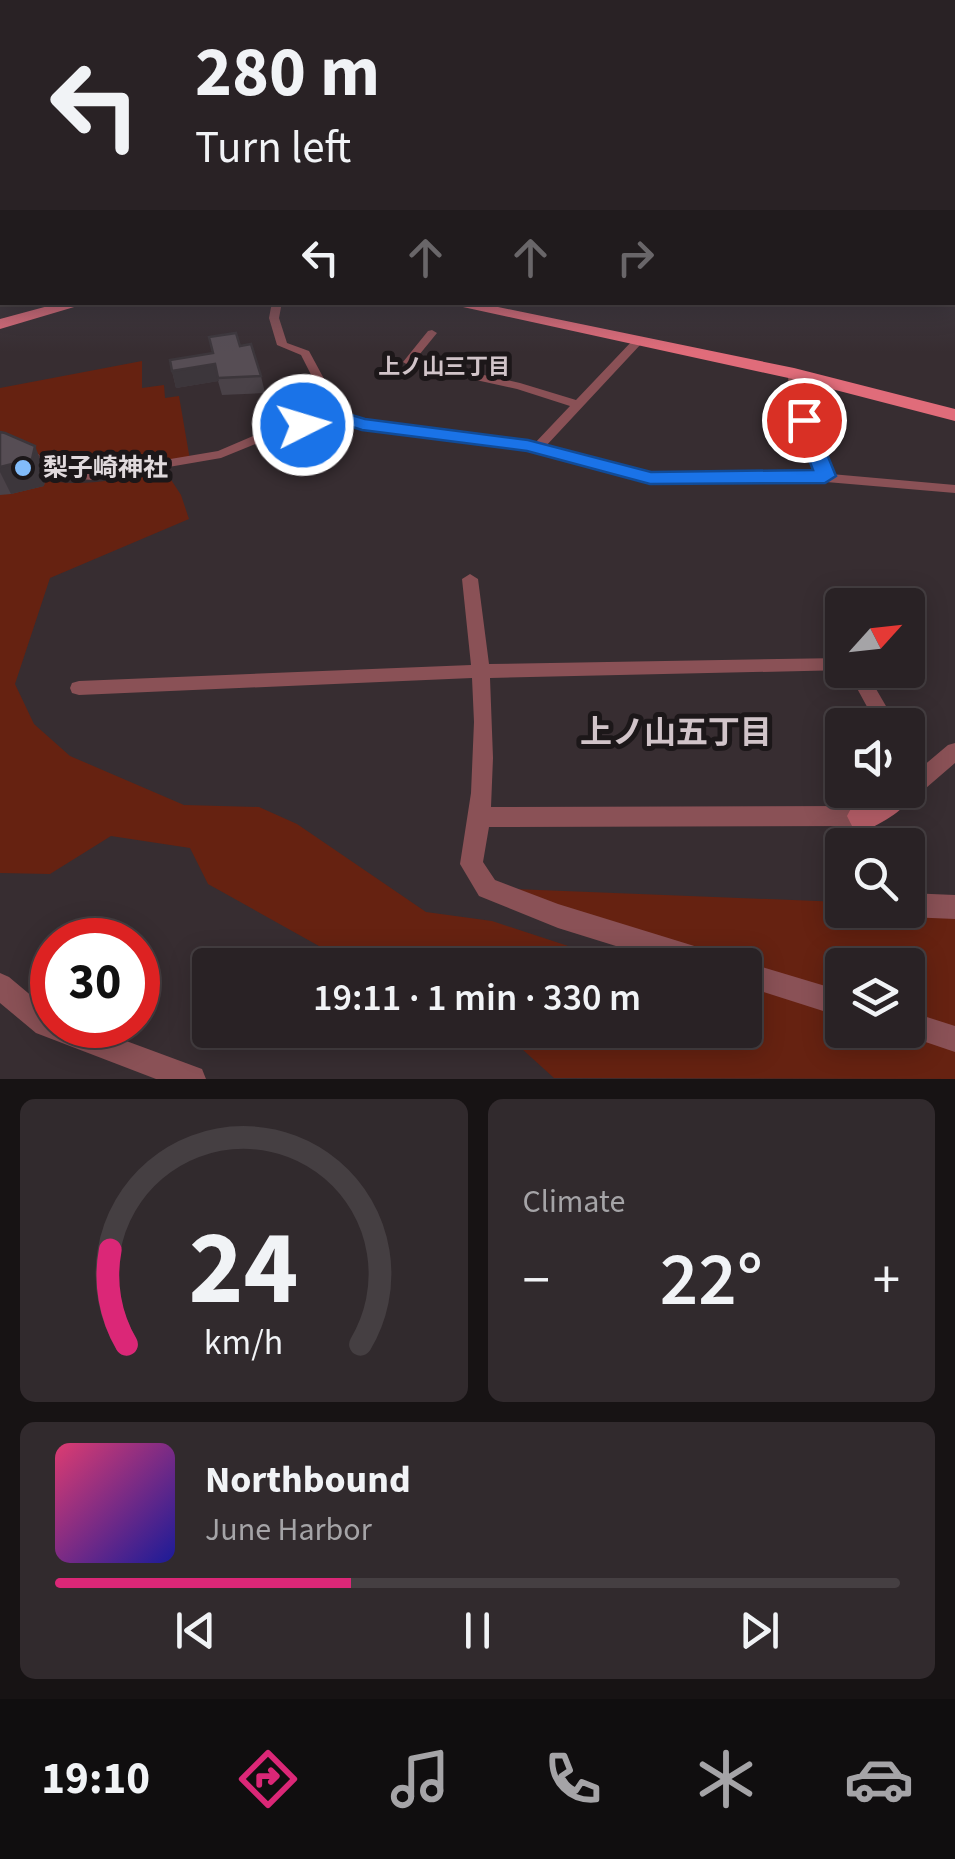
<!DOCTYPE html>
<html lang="en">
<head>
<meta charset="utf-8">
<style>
	body { margin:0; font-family:"Source Sans 3","Noto Sans JP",sans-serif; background:#312a2d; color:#f1f3f6; height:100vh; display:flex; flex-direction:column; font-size:38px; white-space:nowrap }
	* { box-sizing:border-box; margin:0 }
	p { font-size:32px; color:#a5a4a7 }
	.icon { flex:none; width:55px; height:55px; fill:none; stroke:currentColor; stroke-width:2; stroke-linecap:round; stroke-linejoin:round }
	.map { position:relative; height:1079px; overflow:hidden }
	.details { display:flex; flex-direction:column; gap:20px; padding:20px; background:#171314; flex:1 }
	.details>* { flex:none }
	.hud { position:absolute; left:0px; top:0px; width:955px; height:305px; box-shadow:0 5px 25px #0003,0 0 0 2px #453f42; background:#292225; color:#f1f3f6; overflow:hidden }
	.needle { width:65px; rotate:63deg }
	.tools { position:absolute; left:825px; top:588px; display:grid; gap:20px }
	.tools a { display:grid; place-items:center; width:100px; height:100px; border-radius:10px; background:#292225; box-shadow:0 5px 25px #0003,0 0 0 2px #453f42; font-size:50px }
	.speed { position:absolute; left:30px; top:918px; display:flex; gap:20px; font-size:50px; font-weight:700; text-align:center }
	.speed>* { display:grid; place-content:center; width:130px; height:130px; border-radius:50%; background:#292225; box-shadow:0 5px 25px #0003,0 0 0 2px #453f42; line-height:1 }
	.speed .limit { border:15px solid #d22; background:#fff; color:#111 }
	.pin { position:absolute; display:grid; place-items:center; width:85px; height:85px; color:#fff; margin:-42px; border:5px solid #fff; border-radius:50%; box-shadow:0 2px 10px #0007 }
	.me { position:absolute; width:110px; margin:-55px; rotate:85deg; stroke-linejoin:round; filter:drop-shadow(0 0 8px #0008) }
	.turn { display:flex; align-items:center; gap:35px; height:210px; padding:0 30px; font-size:45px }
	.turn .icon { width:130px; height:130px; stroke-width:2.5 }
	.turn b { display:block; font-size:70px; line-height:85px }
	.lanes { display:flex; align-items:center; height:95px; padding:0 30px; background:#0003; justify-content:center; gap:50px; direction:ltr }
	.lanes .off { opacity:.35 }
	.big { font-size:75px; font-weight:600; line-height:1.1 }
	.details .widget { flex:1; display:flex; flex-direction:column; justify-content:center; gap:15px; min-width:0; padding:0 35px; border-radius:15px; background:#312a2d }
	.details .dial { align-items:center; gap:0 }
	.dial svg { height:260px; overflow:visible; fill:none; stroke:#453f42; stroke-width:7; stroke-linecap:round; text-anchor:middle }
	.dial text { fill:#f1f3f6; stroke:none }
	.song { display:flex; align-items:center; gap:30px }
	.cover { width:120px; height:120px; border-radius:15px; background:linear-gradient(135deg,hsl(340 70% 55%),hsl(240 70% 35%)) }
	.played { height:10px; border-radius:5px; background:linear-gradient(90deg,#db2777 35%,#453f42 35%) }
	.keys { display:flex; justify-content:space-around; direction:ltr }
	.heat { display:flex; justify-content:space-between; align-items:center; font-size:55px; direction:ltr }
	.details .tiles { flex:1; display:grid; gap:20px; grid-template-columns:1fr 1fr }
	.widget:last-child { grid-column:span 2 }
	.trip { position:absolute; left:192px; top:948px; width:570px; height:100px; border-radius:10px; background:#292225; box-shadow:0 5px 25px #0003,0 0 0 2px #453f42; font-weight:600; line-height:100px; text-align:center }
	.tabs { display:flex; height:160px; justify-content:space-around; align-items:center; background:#100e0f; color:#a5a4a7 }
	.tabs .icon { width:70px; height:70px }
	.tabs .current { color:#db2777 }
	.tabs b { font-size:45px; color:#f1f3f6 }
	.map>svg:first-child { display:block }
	.green { fill:#621; fill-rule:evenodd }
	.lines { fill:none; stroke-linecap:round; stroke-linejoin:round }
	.street { fill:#8a5156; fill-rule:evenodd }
	.secondary { fill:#bb616b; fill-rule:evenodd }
	.primary { fill:#e06c7a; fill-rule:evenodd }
	.wall { fill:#4a4248 }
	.shaded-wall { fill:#3c363b }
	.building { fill:#564d54; stroke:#3c363b; stroke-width:2.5 }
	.route { fill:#1a73e8; stroke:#114b97; stroke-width:2.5 }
	.poi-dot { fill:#82bcfa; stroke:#1c1719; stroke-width:4 }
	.labels { text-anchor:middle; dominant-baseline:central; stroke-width:10; stroke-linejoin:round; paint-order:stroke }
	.far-neighbourhood-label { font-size:22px; font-weight:bold; fill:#d1c4c9; stroke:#1c1719 }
	.poi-label { font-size:25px; font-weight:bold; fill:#e1dadd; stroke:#1c1719; text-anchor:start }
	.near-neighbourhood-label { font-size:32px; font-weight:bold; fill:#d1c4c9; stroke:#1c1719 }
</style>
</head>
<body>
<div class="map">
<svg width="955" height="1079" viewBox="0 0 955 1079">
	<rect width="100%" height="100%" fill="#372d31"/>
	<g class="green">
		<path d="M142,361v27l22,-3 1,13 14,-2 11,64 -105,16 -85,-26v-62z"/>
		<path d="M0,464c64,31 99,17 166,8l15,23 8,24 -139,59 -35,106 19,40 36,32 114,49 75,2 38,17 129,88 66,9 134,44h-273l-145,-81 -18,-36 -79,-12 -61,38 -50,-1z"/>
		<path d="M487,888l355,14v8h66v-5l47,2v172l-401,-1 -53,-48h244v-65h-19zM842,965h66v65h-66z"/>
	</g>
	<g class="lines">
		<g class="street">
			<rect x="952" y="231" width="3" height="4"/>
			<path d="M0,254l2,1v4l-2,1z"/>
			<rect x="952" y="268" width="3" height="6"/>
			<path d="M2,280v6l-2,1v-6z"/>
			<path d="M952,298h3v6l-7,-2h4z"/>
			<path d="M272,302h10l-3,16 8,25 22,8 34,63 21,7 170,23 36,-38 -53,-17 -109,-24 -5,-3 25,-31 4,-1 5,3 -22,27 105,23 56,17 57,-60h8v4l-96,103 105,27 167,-1 -28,-74 -1,-25 6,-3 6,3 1,25 30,75 124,11v8l-152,-13 -153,2 -123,-32 -165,-22 -25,-8 -64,17 -52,21 -128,22 -27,-2 -48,-23 -18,-1v-8l25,2 48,23 20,1 125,-21 47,-20 66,-17 -30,-59 -24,-10 -8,-27z"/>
			<path d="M470,574l8,5 11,85 353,-6v12h23l32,55h-20l-30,-55 -357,8 3,80 -2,49 372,-1 8,3 9,36h-22l-4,-19 -365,1 -6,35 12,18 63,24 159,49 9,3 3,9h-52l-119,-37 -79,-32 -19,-32 11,-71 3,-71 -2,-44 -393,17 -7,-2 -2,-5 2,-5 7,-2 392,-16 -9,-86z"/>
			<path d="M955,743v20l-29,25 -7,3 -7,-3 -4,-8v-26l7,2 7,11 26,-22z"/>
			<path d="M908,893l47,2v24l-47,-2 -8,-4 -2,-3h10z"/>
			<path d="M745,962l97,29v26l-97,-31v-21h-8z"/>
			<path d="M0,973l9,4 43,36v12h31l119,44 4,10h-50l-120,-46 -36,-30z"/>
			<path d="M908,1011l47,15v26l-56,-19 -2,-3h11z"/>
		</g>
		<g class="secondary">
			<rect x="952" y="208" width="3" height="8"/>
			<path d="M908,779l9,11c-9,18 -35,34 -54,41l-11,-5 -5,-10c12,-26 36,-26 61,-26z"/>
		</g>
		<g class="primary">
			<path d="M63,302h28l-91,27v-10z"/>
			<path d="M440,302h34l320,66 161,41v12l-162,-42z"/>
		</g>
	</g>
	<g class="wall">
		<path d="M240,346l21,30 4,17 -43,2 -4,-14 -42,7 -4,-17 41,-18z"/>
		<path d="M0,432l46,41 -2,13 -33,8 -11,1z"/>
	</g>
	<g class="shaded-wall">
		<path d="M215,364l4,17 -43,7 -4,-17z"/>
		<path d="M35,446l11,27 -2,13 -33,8 -11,-22v-5z"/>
	</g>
	<g class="building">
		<path d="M2,203v33h-2v-32z"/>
		<path d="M236,333l4,13 11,-2 10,32 -43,2 -3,-14 -43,7 -2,-11 43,-7 -4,-16z"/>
		<path d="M0,432l5,1 30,13 -3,13 -32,8z"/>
	</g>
	<linearGradient id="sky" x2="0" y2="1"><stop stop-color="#1e191b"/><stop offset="0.57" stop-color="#4d4c5a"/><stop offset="1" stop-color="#4d4c5a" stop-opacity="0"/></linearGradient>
	<rect width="955" height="352" fill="url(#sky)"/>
	<path class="route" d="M338,411l27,8 163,21 123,32 162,-2 -19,-50 10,-5 9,5 23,56 -11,7 -175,1 -123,-33 -165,-21 -25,-8 -34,9 -9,-6z"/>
	<circle class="poi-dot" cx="23" cy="468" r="10"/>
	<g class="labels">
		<g class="far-neighbourhood-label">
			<text x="444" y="367">上ノ山三丁目</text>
		</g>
		<g class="poi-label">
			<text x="43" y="468">梨子崎神社</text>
		</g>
		<g class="near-neighbourhood-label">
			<text x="676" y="733">上ノ山五丁目</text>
		</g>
	</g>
</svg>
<div class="tools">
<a><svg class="needle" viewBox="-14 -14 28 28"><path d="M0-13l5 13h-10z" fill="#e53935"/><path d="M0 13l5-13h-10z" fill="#a5a4a7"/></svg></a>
<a><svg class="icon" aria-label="sound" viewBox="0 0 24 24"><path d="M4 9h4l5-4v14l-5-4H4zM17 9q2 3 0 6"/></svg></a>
<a><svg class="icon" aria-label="search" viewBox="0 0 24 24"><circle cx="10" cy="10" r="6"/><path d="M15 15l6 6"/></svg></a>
<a><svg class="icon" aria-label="layers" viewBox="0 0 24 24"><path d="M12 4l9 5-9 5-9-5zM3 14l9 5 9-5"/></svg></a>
</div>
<div class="speed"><div class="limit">30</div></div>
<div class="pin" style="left:804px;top:420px;background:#d93025"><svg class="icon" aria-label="arrive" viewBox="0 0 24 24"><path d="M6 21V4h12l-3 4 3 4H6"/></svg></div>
<svg class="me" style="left:303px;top:425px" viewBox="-20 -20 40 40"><circle r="17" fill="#1a73e8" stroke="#fff" stroke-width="3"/><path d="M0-11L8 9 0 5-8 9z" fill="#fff"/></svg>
<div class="trip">19:11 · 1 min · 330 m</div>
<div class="hud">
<div class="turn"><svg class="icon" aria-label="left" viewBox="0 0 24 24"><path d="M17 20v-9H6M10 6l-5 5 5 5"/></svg><div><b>280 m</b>Turn left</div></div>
<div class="lanes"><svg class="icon" aria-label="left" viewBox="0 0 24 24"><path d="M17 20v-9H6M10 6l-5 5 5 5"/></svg><svg class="icon off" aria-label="ahead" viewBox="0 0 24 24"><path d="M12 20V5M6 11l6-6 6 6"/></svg><svg class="icon off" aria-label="ahead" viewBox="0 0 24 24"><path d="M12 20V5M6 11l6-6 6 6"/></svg><svg class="icon off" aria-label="right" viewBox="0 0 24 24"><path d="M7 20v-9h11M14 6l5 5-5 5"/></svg></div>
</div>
</div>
<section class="details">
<div class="tiles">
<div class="widget dial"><svg viewBox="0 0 100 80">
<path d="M14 69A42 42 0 1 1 86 69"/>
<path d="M14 69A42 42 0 0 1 9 40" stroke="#db2777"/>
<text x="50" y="56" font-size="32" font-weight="700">24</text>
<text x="50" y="72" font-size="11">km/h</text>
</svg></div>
<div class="widget"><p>Climate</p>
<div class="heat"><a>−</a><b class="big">22°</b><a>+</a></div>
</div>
<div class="widget">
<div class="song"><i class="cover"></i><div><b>Northbound</b><p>June Harbor</p></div></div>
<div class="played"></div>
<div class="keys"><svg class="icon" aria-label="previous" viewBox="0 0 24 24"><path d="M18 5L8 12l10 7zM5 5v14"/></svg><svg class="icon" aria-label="pause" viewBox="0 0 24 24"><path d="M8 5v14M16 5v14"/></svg><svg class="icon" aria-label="next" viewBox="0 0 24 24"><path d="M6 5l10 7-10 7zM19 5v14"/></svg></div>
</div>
</div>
</section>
<nav class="tabs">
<b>19:10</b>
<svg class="icon current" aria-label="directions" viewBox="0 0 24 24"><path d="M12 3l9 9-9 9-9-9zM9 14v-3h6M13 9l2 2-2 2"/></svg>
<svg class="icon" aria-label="music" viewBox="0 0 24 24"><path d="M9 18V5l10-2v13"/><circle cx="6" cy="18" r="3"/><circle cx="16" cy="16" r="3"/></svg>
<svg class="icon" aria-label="phone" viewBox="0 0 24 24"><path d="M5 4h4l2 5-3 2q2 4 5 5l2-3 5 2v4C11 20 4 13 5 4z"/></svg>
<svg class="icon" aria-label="climate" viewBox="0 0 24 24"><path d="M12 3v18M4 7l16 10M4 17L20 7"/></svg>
<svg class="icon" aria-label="car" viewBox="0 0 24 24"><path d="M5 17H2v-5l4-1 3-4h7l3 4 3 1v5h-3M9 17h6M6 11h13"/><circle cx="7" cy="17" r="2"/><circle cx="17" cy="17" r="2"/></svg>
</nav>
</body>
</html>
